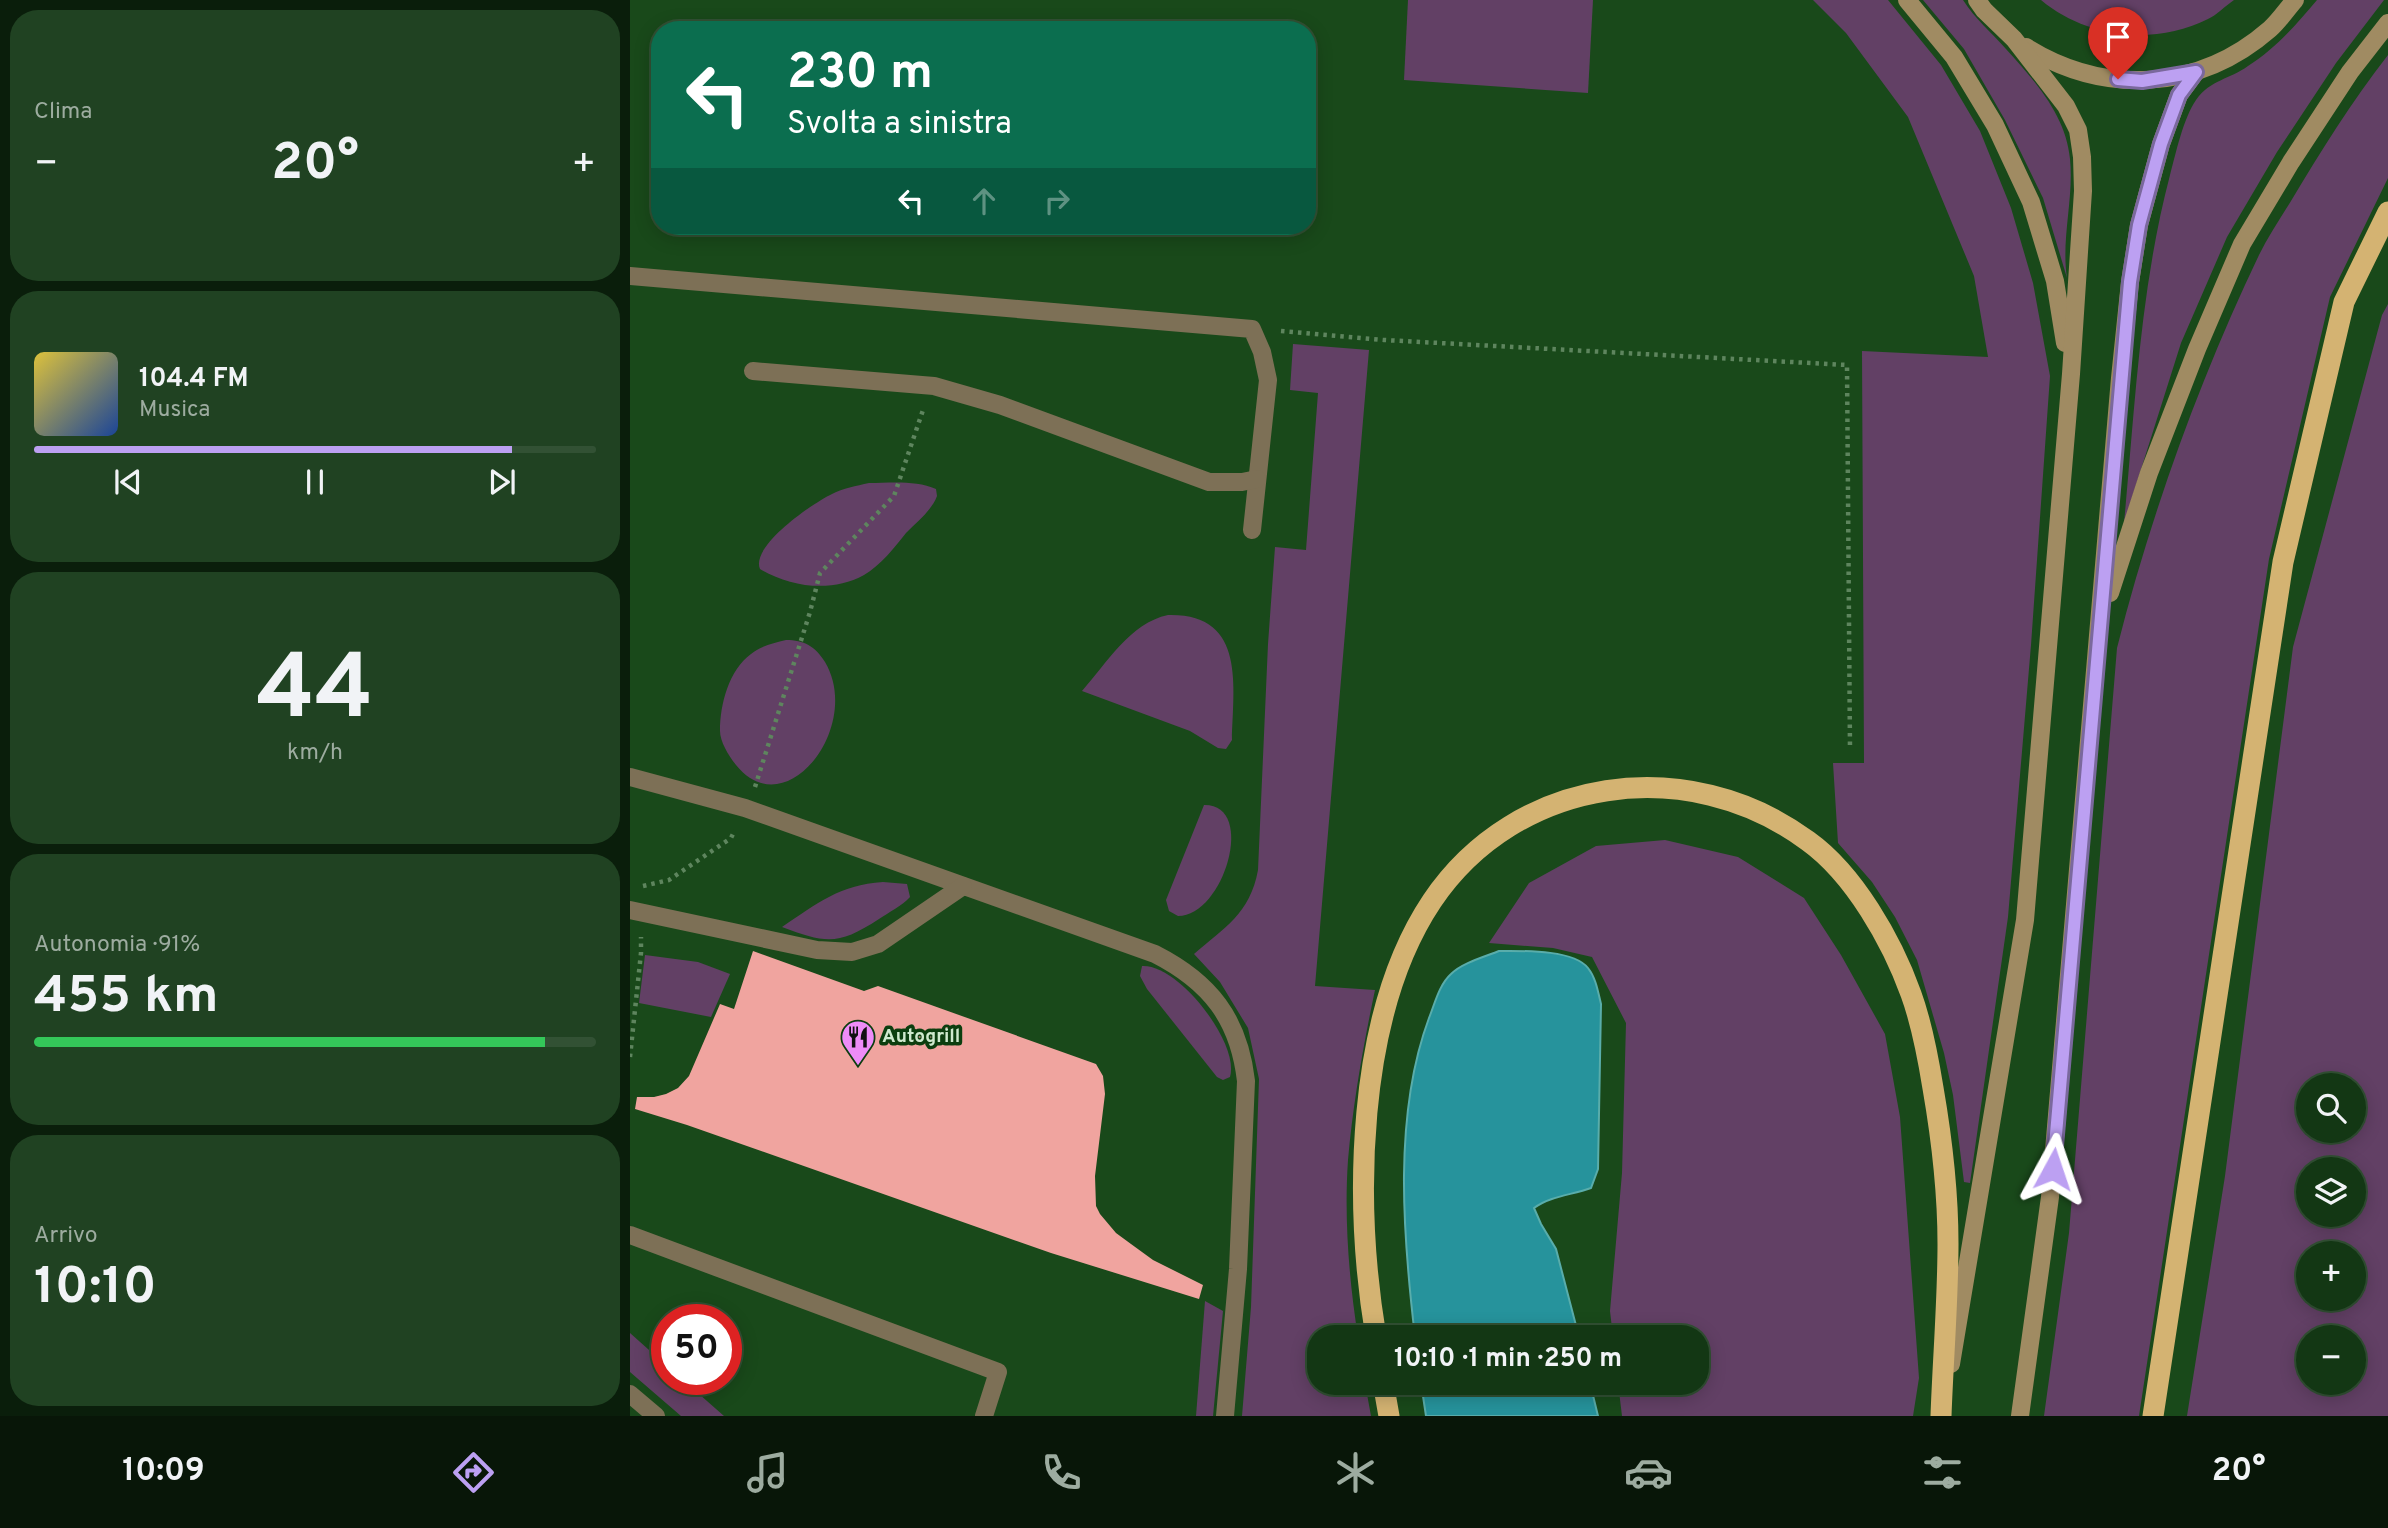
<!DOCTYPE html>
<html lang="it">
<head>
<meta charset="utf-8">
<style>
	body { margin:0; font-family:Overpass,sans-serif; background:#204222; color:#f1f3f6; height:100vh; display:flex; flex-direction:column; font-size:26px; white-space:nowrap }
	* { box-sizing:border-box; margin:0 }
	p { font-size:23px; color:#9daca0 }
	.icon { flex:none; width:38px; height:38px; fill:none; stroke:currentColor; stroke-width:2; stroke-linecap:round; stroke-linejoin:round }
	.map { position:relative; flex:1; overflow:hidden }
	.panel { display:flex; flex-direction:column; gap:10px; padding:10px; background:#0a1e0b; width:630px }
	.panel>* { flex:none }
	.guide { position:absolute; left:21px; top:21px; width:665px; height:214px; border-radius:28px; box-shadow:0 4px 18px #0003,0 0 0 2px #325134; background:#0b6e4f; color:#fff; overflow:hidden }
	.tools { position:absolute; left:1666px; top:1073px; display:grid; gap:14px }
	.tools a { display:grid; place-items:center; width:70px; height:70px; border-radius:50%; background:#133714; box-shadow:0 4px 18px #0003,0 0 0 2px #325134; font-size:35px }
	.speed { position:absolute; left:21px; top:1304px; display:flex; gap:14px; font-size:35px; font-weight:700; text-align:center }
	.speed>* { display:grid; place-content:center; width:91px; height:91px; border-radius:50%; background:#133714; box-shadow:0 4px 18px #0003,0 0 0 2px #325134; line-height:1 }
	.speed .limit { border:10px solid #d22; background:#fff; color:#111 }
	.pin { position:absolute; display:grid; place-items:center; width:60px; height:60px; color:#fff; margin:-72px -30px; border-radius:50% 50% 50% 0; rotate:-45deg; box-shadow:0 0 7px #0007 }
	.pin .icon { rotate:45deg }
	.me { position:absolute; width:77px; margin:-38px; rotate:5deg; stroke-linejoin:round; filter:drop-shadow(0 0 5px #0008) }
	.turn { display:flex; align-items:center; gap:24px; height:147px; padding:0 21px; font-size:32px }
	.turn .icon { width:91px; height:91px; stroke-width:2.5 }
	.turn b { display:block; font-size:49px; line-height:60px }
	.lanes { display:flex; align-items:center; height:66px; padding:0 21px; background:#0003; justify-content:center; gap:35px; direction:ltr }
	.lanes .off { opacity:.35 }
	.big { font-size:52px; font-weight:700; line-height:1.1 }
	.panel .widget { flex:1; display:flex; flex-direction:column; justify-content:center; gap:10px; min-width:0; padding:0 24px; border-radius:28px; background:#204222 }
	.panel .dial { align-items:center; gap:0 }
	.dial b { font-size:91px; line-height:1 }
	.song { display:flex; align-items:center; gap:21px }
	.cover { width:84px; height:84px; border-radius:10px; background:linear-gradient(135deg,hsl(50 70% 55%),hsl(220 70% 35%)) }
	.played { height:7px; border-radius:4px; background:linear-gradient(90deg,#bca0f2 85%,#325134 85%) }
	.keys { display:flex; justify-content:space-around; direction:ltr }
	.heat { display:flex; justify-content:space-between; align-items:center; font-size:38px; direction:ltr }
	.charge { height:10px; border-radius:5px; background:linear-gradient(90deg,#34c759 91%,#325134 0) }
	.trip { position:absolute; left:677px; top:1325px; width:402px; height:70px; border-radius:28px; background:#133714; box-shadow:0 4px 18px #0003,0 0 0 2px #325134; font-weight:700; line-height:70px; text-align:center }
	.tab-bar { display:flex; height:112px; justify-content:space-around; align-items:center; background:#081608; color:#9daca0 }
	.tab-bar .icon { width:49px; height:49px }
	.tab-bar .selected { color:#bca0f2 }
	.tab-bar b { font-size:32px; color:#f1f3f6 }
	main { display:flex; flex:1; min-height:0 }
	.map>svg:first-child { display:block }
	.green { fill:#624065; fill-rule:evenodd }
	.water { fill:#26939c; stroke:#59adab; stroke-width:2 }
	.building { fill:#f0a49f }
	.lines { fill:none; stroke-linecap:round; stroke-linejoin:round }
	.path { stroke:#5e855e; stroke-width:4.5; stroke-dasharray:3.5 5; stroke-linecap:butt }
	.service { stroke:#7d7056; stroke-width:18 }
	.secondary { stroke:#a08b62; stroke-width:18 }
	.motorway { stroke:#d4b372; stroke-width:21 }
	.route-casing { stroke:#7a689d; stroke-width:18 }
	.route { stroke:#bca0f2; stroke-width:12 }
	.labels { text-anchor:middle; dominant-baseline:central; stroke-width:7; stroke-linejoin:round; paint-order:stroke }
	.poi-label { font-size:19px; font-weight:bold; fill:#cfe9ce; stroke:#0c3e0f; text-anchor:start }
</style>
</head>
<body>
<main>
<section class="panel">
<div class="widget"><p>Clima</p>
<div class="heat"><a>−</a><b class="big">20°</b><a>+</a></div>
</div>
<div class="widget">
<div class="song"><i class="cover"></i><div><b>104.4 FM</b><p>Musica</p></div></div>
<div class="played"></div>
<div class="keys"><svg class="icon" aria-label="previous" viewBox="0 0 24 24"><path d="M18 5L8 12l10 7zM5 5v14"/></svg><svg class="icon" aria-label="pause" viewBox="0 0 24 24"><path d="M8 5v14M16 5v14"/></svg><svg class="icon" aria-label="next" viewBox="0 0 24 24"><path d="M6 5l10 7-10 7zM19 5v14"/></svg></div>
</div>
<div class="widget dial"><b>44</b><p>km/h</p></div>
<div class="widget"><p>Autonomia · 91%</p><b class="big">455 km</b><div class="charge"></div></div>
<div class="widget"><p>Arrivo</p><b class="big">10:10</b></div>
</section>
<div class="map">
<svg width="1758" height="1416" viewBox="0 0 1758 1416">
	<rect width="100%" height="100%" fill="#19491a"/>
	<g class="green">
		<path d="M778,0h185l-5,93 -184,-13z"/>
		<path d="M1183,0h75l53,65 39,66 31,77 22,75 17,93 -19,269 -23,272 -38,266 -6,-1 -11,-87 -9,-42 -27,-93 -22,-43 -23,-35 -34,-39 -5,-80h31l-2,-412 126,6 -14,-81 -66,-159 -62,-84z"/>
		<path d="M1293,0h40c12,19 28,32 43,49 28,31 60,66 64,110 4,39 -9,80 -3,119l-24,-80 -38,-78 -41,-71z"/>
		<path d="M1411,0h193c-9,6 -17,15 -26,19 -54,27 -122,19 -167,-19z"/>
		<path d="M1687,0h67l-48,63 -59,89 -50,85 -46,106 -57,180c11,-116 16,-234 46,-348 6,-22 13,-56 26,-75 15,-21 33,-20 52,-34 28,-18 48,-41 69,-66z"/>
		<path d="M1758,55v123l-58,119 -61,262 -130,857h-95l25,-183 48,-585c33,-131 83,-270 142,-393 9,-18 21,-36 32,-54 30,-50 61,-100 97,-146z"/>
		<path d="M1758,304v1112h-201l38,-240 68,-529 89,-332zM1678,1085h46v45h-46zM1678,1169h46v45h-46zM1678,1253h46v45h-46zM1678,1337h46v45h-46z"/>
		<path d="M663,344l76,6 -54,636 60,4c-12,57 -22,113 -27,170 -4,58 1,120 10,177h-38v45l45,1 6,33h-129l9,-109 8,-228 -11,-51 -28,-46 -26,-28c30,-26 56,-40 64,-84l10,-226 7,-97 31,3 12,-157 -28,-3z"/>
		<path d="M239,483c21,0 47,-3 67,6l1,7c-5,14 -20,26 -31,37 -12,15 -25,32 -42,42 -33,18 -73,12 -104,-6 -10,-23 53,-66 72,-75 11,-6 24,-8 37,-11z"/>
		<path d="M538,615c79,-2 65,72 64,125l-6,9 -8,-1 -28,-17 -108,-40c25,-28 48,-68 86,-76z"/>
		<path d="M156,640c18,0 29,6 39,22 38,64 -39,165 -89,103 -7,-9 -16,-23 -16,-34 0,-27 9,-61 31,-77 10,-8 22,-11 35,-14z"/>
		<path d="M574,805c53,-1 20,111 -26,111l-9,-5 -3,-11z"/>
		<path d="M1035,840l73,17 66,41 37,57 44,79 15,83 19,261 -6,38h-291l-4,-33 80,-1v-45h-85l-3,-26 12,-138 4,-150 -34,-66 -39,-9 -64,-5 40,-60 67,-37z"/>
		<path d="M253,882l24,2 3,13c-8,9 -21,15 -31,22 -40,26 -52,25 -97,8 36,-24 57,-42 101,-45z"/>
		<path d="M15,955l53,7 32,12 -19,43 -72,-14z"/>
		<path d="M512,966c37,-2 98,78 88,111l-7,3 -6,-3 -70,-88 -7,-13z"/>
		<path d="M575,1301l18,10 -10,105h-17z"/>
		<path d="M0,1333l37,33v13h15l42,37h-43l-51,-44z"/>
	</g>
	<g class="water">
		<path d="M869,951c22,0 74,-2 89,17 8,10 10,24 13,36l-3,165 -7,19c-19,7 -41,8 -57,20l7,16 15,25 23,88h-164c-12,-102 -22,-222 14,-319 6,-15 10,-33 22,-44 11,-11 33,-17 48,-23z"/>
		<path d="M791,1383h169l8,33h-172z"/>
	</g>
	<path class="building" d="M123,951l111,40 14,-5 218,78 7,12 2,18 -10,82 1,30 4,8 16,19 15,11 22,16 50,25 -4,14 -148,-46 -364,-128 -52,-16 2,-12h17l12,-3 12,-6 11,-12 31,-72 14,5z"/>
	<g class="lines">
		<g class="path">
			<path d="M651,331l103,9 463,25 3,384"/>
			<path d="M125,787l55,-175 10,-39 74,-77 29,-86"/>
			<path d="M13,886l26,-6 62,-42 4,-8"/>
			<path d="M0,1057l11,-104v-16"/>
		</g>
		<g class="service">
			<path d="M0,276l622,53 10,23 6,28 -16,150"/>
			<path d="M123,371l181,15 66,19 209,77h33l15,-3"/>
			<path d="M0,777l115,31 410,146c55,28 84,65 91,127l-8,188 -13,147"/>
			<path d="M0,910l187,40 35,2 26,-8 85,-58"/>
			<path d="M0,1235l368,137 -14,44"/>
			<path d="M0,1394l26,22"/>
		</g>
		<g class="secondary">
			<path d="M1277,0l47,57 41,68 36,77 24,79 10,62"/>
			<path d="M1396,47c79,49 173,44 244,-18 9,-8 17,-20 25,-29"/>
			<path d="M1480,593l39,-120 48,-124 45,-105 49,-82 59,-90 38,-49"/>
			<path d="M1321,1364l74,-444 46,-546 12,-183 -1,-34 -4,-27 -12,-24 -52,-67 -30,-29 -7,-10"/>
			<path d="M1390,1416l30,-219 70,-819 10,-96 9,-57 22,-81 18,-49 17,-23"/>
		</g>
		<g class="motorway">
			<path d="M746,1337c-22,-132 -21,-321 56,-436 84,-125 256,-149 376,-60 46,33 84,100 103,153 11,30 17,63 22,94 9,52 15,104 15,156 0,57 -5,115 -7,172"/>
			<path d="M753,1382l6,34"/>
			<path d="M1523,1416l130,-854 61,-260 44,-90"/>
		</g>
	</g>
	<g class="lines">
		<g class="route-casing">
			<path id="route" d="M1423,1169l77,-887 9,-57 22,-81 18,-49 17,-23 -54,9 -24,-2"/>
		</g>
		<use href="#route" class="route"/>
	</g>
	<defs>
		<g id="restaurant-pin" transform="scale(1.75)"><path d="M0 17L-7.5 6A9.5 9.5 0 1 1 7.5 6Z" fill="#ee8cf8" stroke="#0c3e0f"/><path d="M-5-6h1v4h1v-4h1v4h1v-4h1v5L-1.5 .5V6h-2V.5L-5-1ZM5-6V6H3V1.5H1.5Q1.5-4 5-6Z" fill="#111"/></g>
	</defs>
	<g fill-rule="evenodd">
		<use href="#restaurant-pin" x="228" y="1037"/>
	</g>
	<g class="labels">
		<g class="poi-label">
			<text x="252" y="1037">Autogrill</text>
		</g>
	</g>
</svg>
<div class="tools">
<a><svg class="icon" aria-label="search" viewBox="0 0 24 24"><circle cx="10" cy="10" r="6"/><path d="M15 15l6 6"/></svg></a>
<a><svg class="icon" aria-label="layers" viewBox="0 0 24 24"><path d="M12 4l9 5-9 5-9-5zM3 14l9 5 9-5"/></svg></a>
<a>+</a>
<a>−</a>
</div>
<div class="speed"><div class="limit">50</div></div>
<div class="pin" style="left:1488px;top:79px;background:#d93025"><svg class="icon" aria-label="arrive" viewBox="0 0 24 24"><path d="M6 21V4h12l-3 4 3 4H6"/></svg></div>
<svg class="me" style="left:1423px;top:1169px" viewBox="-20 -20 40 40"><path d="M0-17L14 15 0 8-14 15z" fill="#bca0f2" stroke="#fff" stroke-width="4"/></svg>
<div class="trip">10:10 · 1 min · 250 m</div>
<div class="guide">
<div class="turn"><svg class="icon" aria-label="left" viewBox="0 0 24 24"><path d="M17 20v-9H6M10 6l-5 5 5 5"/></svg><div><b>230 m</b>Svolta a sinistra</div></div>
<div class="lanes"><svg class="icon" aria-label="left" viewBox="0 0 24 24"><path d="M17 20v-9H6M10 6l-5 5 5 5"/></svg><svg class="icon off" aria-label="ahead" viewBox="0 0 24 24"><path d="M12 20V5M6 11l6-6 6 6"/></svg><svg class="icon off" aria-label="right" viewBox="0 0 24 24"><path d="M7 20v-9h11M14 6l5 5-5 5"/></svg></div>
</div>
</div>
</main>
<nav class="tab-bar">
<b>10:09</b>
<svg class="icon selected" aria-label="directions" viewBox="0 0 24 24"><path d="M12 3l9 9-9 9-9-9zM9 14v-3h6M13 9l2 2-2 2"/></svg>
<svg class="icon" aria-label="music" viewBox="0 0 24 24"><path d="M9 18V5l10-2v13"/><circle cx="6" cy="18" r="3"/><circle cx="16" cy="16" r="3"/></svg>
<svg class="icon" aria-label="phone" viewBox="0 0 24 24"><path d="M5 4h4l2 5-3 2q2 4 5 5l2-3 5 2v4C11 20 4 13 5 4z"/></svg>
<svg class="icon" aria-label="climate" viewBox="0 0 24 24"><path d="M12 3v18M4 7l16 10M4 17L20 7"/></svg>
<svg class="icon" aria-label="car" viewBox="0 0 24 24"><path d="M5 17H2v-5l4-1 3-4h7l3 4 3 1v5h-3M9 17h6M6 11h13"/><circle cx="7" cy="17" r="2"/><circle cx="17" cy="17" r="2"/></svg>
<svg class="icon" aria-label="filters" viewBox="0 0 24 24"><path d="M4 7h16M4 17h16"/><circle cx="9" cy="7" r="2"/><circle cx="15" cy="17" r="2"/></svg>
<b>20°</b>
</nav>
</body>
</html>
